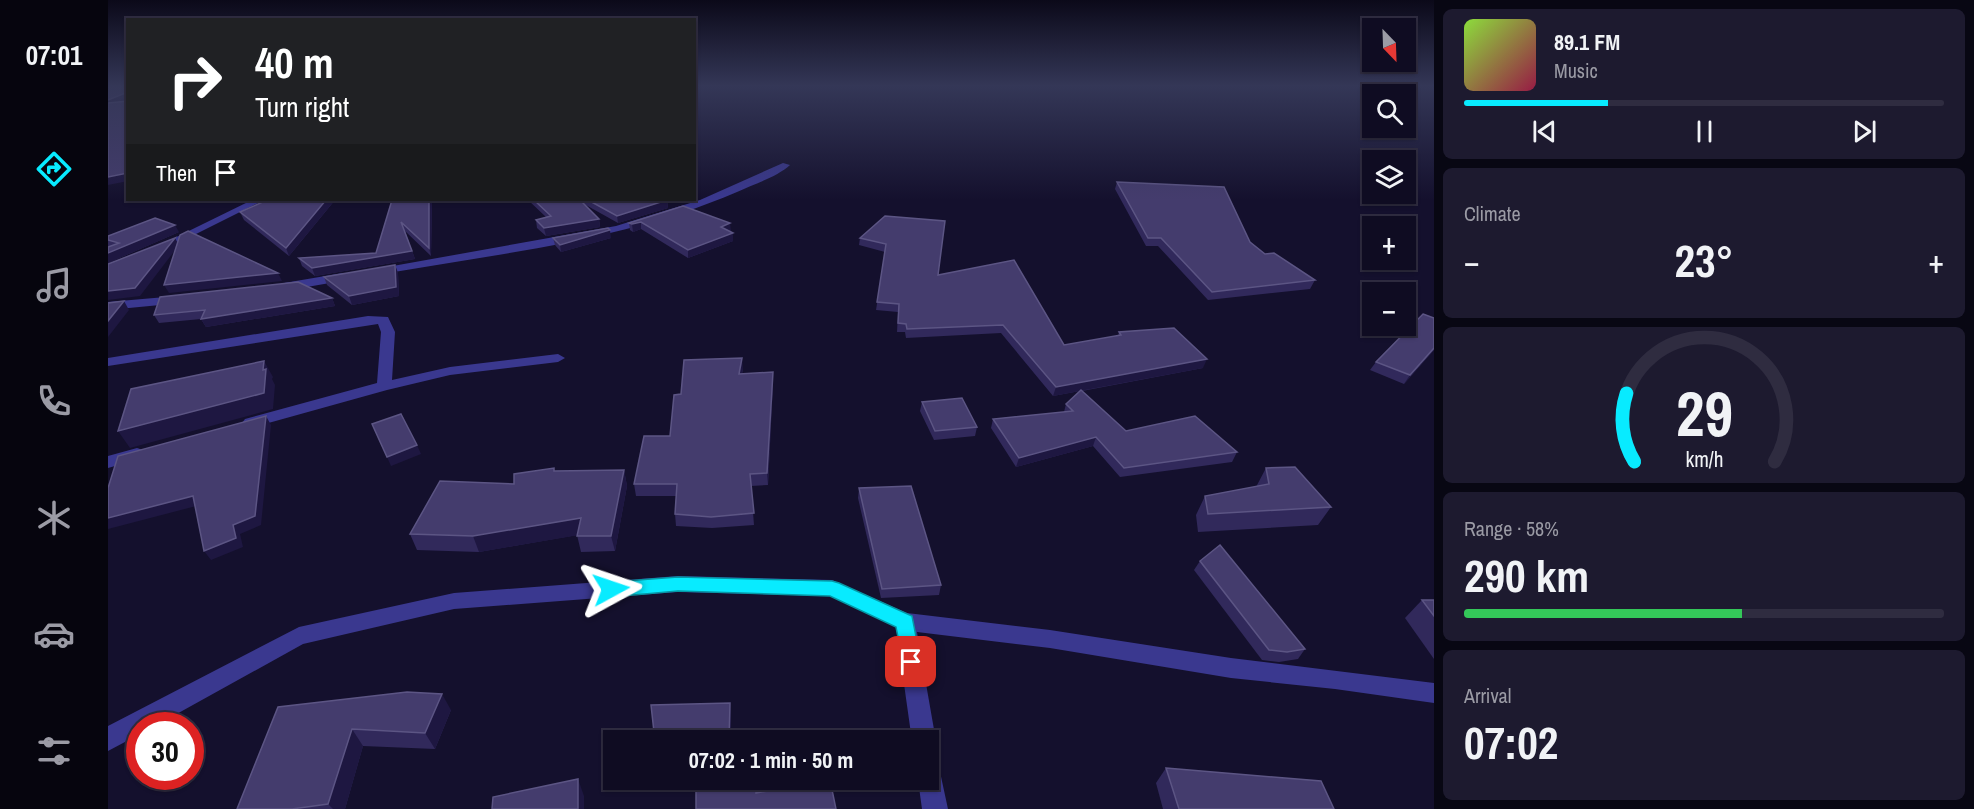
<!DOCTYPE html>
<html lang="en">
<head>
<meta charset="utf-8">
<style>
	body { margin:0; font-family:"Archivo Narrow",sans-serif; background:#1d1a2f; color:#f1f3f6; height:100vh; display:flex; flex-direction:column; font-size:22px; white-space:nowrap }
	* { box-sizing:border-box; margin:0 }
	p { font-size:20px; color:#9b9ba5 }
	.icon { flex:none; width:33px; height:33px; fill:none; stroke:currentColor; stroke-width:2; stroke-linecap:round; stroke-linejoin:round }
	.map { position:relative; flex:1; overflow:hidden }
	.sheet { display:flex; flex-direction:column; gap:9px; padding:9px; background:#080713; width:540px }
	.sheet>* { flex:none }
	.top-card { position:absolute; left:18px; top:18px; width:570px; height:183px; border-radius:0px; box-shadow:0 2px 4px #0004,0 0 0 2px #2f2c40; background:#202124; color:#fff; overflow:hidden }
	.needle { width:39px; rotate:157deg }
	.buttons { position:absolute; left:1254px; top:18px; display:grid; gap:12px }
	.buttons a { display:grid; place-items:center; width:54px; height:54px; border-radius:0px; background:#0f0c22; box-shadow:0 2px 4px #0004,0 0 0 2px #2f2c40; font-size:30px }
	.speed { position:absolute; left:18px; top:712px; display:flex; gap:12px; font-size:30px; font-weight:700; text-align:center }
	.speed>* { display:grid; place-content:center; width:78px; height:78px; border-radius:50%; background:#0f0c22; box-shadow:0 2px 4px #0004,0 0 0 2px #2f2c40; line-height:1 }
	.speed .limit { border:9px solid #d22; background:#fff; color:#111 }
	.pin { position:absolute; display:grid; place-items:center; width:51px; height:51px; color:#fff; margin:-26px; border-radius:12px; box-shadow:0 3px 9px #0006 }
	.me { position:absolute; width:66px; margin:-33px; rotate:85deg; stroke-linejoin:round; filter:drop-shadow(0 0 4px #0008) }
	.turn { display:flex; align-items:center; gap:21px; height:126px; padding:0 30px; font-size:27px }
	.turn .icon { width:78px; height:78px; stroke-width:2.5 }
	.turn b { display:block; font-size:42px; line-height:51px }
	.then { display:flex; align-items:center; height:57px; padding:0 30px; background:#0003; gap:12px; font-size:22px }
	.big { font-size:45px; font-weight:700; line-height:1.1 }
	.sheet .card { flex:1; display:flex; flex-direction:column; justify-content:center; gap:9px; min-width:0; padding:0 21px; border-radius:9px; background:#1d1a2f }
	.sheet .dial { align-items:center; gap:0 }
	.dial svg { height:156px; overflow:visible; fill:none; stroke:#2f2c40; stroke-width:7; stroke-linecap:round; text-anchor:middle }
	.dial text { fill:#f1f3f6; stroke:none }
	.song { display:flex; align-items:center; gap:18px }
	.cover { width:72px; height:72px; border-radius:9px; background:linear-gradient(135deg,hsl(90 70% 55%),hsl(340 70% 35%)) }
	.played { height:6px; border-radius:3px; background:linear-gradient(90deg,#08ebff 30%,#2f2c40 30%) }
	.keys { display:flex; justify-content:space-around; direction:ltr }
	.heat { display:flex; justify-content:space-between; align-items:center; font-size:33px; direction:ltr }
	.charge { height:9px; border-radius:4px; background:linear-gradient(90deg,#34c759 58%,#2f2c40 0) }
	.trip { position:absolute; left:495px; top:730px; width:336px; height:60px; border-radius:0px; background:#0f0c22; box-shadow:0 2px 4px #0004,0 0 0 2px #2f2c40; font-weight:700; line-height:60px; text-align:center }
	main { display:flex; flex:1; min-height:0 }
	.menu { display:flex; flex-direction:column; width:108px; justify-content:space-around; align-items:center; background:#06050e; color:#9b9ba5 }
	.menu .icon { width:42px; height:42px }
	.menu .on { color:#08ebff }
	.menu b { font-size:27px; color:#f1f3f6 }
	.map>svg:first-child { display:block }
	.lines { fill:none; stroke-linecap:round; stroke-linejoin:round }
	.minor { fill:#3a388f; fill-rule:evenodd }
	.wall { fill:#31295b }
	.shaded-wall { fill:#1e1741 }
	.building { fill:#443c6d; stroke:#5c5584; stroke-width:1.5 }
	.route { fill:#08ebff; stroke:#0599a6; stroke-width:1.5 }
</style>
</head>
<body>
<main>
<nav class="menu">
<b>07:01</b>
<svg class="icon on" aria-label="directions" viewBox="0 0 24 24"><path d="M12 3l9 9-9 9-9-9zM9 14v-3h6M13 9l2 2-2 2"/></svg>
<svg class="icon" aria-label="music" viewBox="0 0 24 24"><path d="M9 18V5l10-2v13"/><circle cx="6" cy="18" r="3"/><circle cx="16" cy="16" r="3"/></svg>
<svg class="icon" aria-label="phone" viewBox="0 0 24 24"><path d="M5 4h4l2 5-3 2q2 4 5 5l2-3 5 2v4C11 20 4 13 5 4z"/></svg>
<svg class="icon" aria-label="climate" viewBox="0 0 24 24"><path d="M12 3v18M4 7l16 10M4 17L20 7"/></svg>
<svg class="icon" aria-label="car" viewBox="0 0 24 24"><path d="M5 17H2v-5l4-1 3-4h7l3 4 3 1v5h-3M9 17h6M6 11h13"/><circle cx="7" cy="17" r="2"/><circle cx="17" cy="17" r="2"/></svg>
<svg class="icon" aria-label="filters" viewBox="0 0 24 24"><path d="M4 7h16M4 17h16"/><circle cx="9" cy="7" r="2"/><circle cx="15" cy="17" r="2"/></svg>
</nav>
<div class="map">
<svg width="1326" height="809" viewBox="0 0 1326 809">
	<rect width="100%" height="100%" fill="#14102d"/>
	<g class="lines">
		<g class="minor">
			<path d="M675,163l7,2c-13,12 -36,19 -53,27 -114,49 -240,62 -361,83l-6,-3 6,-3 240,-43 84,-26z"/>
			<path d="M144,200h12l-102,51h-8l-2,-2z"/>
			<path d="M235,273l4,1v6l-63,11 -6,-4 6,-4z"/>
			<path d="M69,296l4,1 2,3 -2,3 -73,7v-8z"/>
			<path d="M260,316l20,1 7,15 -3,48 58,-13 108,-13 7,4 -7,4 -108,13 -63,15 -137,38 -8,-5 3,-4 132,-36 4,-51 -3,-8 -270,42v-8z"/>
			<path d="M29,448l6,2 2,4 -2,4 -35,10v-12z"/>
			<path d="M570,576l154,4 75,33 143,17 181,28 203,25v20l-99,-14 -104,-11 -181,-30 -133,-16 19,109 -4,8 -4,2v-10h-16l-16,-114 -66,-31 -152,-4 -224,17 -151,35 -148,82h-15v8l-32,17v-25l191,-99 155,-34z"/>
			<path d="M820,755l9,3 11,51h-26l-4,-29h10z"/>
		</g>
	</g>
	<g class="wall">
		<path d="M1009,182l133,60 15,12 50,26 -5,9 -102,11 -50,-54h-12l-31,-57z"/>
		<path d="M151,200h76l-46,56 -45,-36 -4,-8 21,-9z"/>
		<path d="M284,200h40l-1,56 -26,-25 10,28 -100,17 -13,-10 -3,-8 77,-5z"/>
		<path d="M420,200h139l1,8 -50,15 -34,-19 15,15 1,8 -54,9 -9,-8 -1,-8 10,-3z"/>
		<path d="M575,206l48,25h-1l3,10 -45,17 -47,-29 -8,3 -3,-2 -1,-7z"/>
		<path d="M777,216l53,59 126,70 54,-9 1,-4 84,36 -121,23 44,40 111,21 -5,10 -112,15 -27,-31 -77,21 -25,-39 2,-9 71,-7 2,-8 14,-13 -27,5 -52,-63 -95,5 -1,-6h-8l1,-20 -22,-2 9,-58 -26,-7 1,-7z"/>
		<path d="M71,232l-71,31v-16l1,-1h-1v-10z"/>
		<path d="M445,238h58l-50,14 -6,-7z"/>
		<path d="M287,265l3,8 1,23 -47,9 -25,-20 -3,-8z"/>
		<path d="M224,298l3,8 -129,21 -5,-8 -42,4 -5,-8z"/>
		<path d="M1326,350l-30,34 -34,-14 6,-8z"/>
		<path d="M635,369l-1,5 31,9 -5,102 -17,1 3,39 -42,3 -36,-2 -1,-12 1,-18h-40l-2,-12 36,-48 11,-42z"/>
		<path d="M814,402l55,25 -2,9 -41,4 -14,-29z"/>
		<path d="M1158,468l65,39 -13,18 -120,7 -2,-17 9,-19 51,-9z"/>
		<path d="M516,470l3,16 -12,65 -34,1 -4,-17 -98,17 -62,-2 -7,-16 104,-50 41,-13z"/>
		<path d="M751,489l82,96 -2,10 -58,3 -23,-100z"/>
		<path d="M1092,561l105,88 -7,10 -19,3 -17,-2 -68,-90z"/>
		<path d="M1314,600h12v59l-29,-41z"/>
		<path d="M622,703l1,38h-76z"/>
		<path d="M170,707l173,3 -16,39 -72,-3 -18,63h-108z"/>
		<path d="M1058,768l168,41h-171l-7,-26z"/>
	</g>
	<g class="shaded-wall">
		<path d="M20,92v7l-20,9v-8z"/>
		<path d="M20,173v8l-20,4v-8z"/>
		<path d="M218,200h9l-46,56 -3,-8z"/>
		<path d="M321,200h3l-1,56 -2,-8z"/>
		<path d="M559,200l1,8 -50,15 -1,-7z"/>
		<path d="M491,219l1,8 -54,9 -2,-8z"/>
		<path d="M533,222v7l-8,3 -1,-8z"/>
		<path d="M622,223l1,8 -9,4 -1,-8z"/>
		<path d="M67,225l4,7 -71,31v-10z"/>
		<path d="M502,230l1,8 -50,14 -1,-7z"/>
		<path d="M625,233v8l-45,17v-8z"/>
		<path d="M67,238l4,7 -39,51 -32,4v-9z"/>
		<path d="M304,251l3,8 -100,17 -3,-8z"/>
		<path d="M287,265l3,8 1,23 -47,9 -3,-9z"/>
		<path d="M170,273l4,8 -113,12 -5,-8z"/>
		<path d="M224,298l3,8 -129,21 -5,-8z"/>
		<path d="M16,301l5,9 -21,27v-16z"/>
		<path d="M1326,348v2l-30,34 6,-9z"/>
		<path d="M634,358l1,11 -4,16v-11z"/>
		<path d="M1099,359l-4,9 -150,28 3,-9z"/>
		<path d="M156,361l9,16 -1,2 3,6 -2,24 -143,39 -12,-17 145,-61z"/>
		<path d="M665,372v11l-5,102 -1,-12z"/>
		<path d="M158,416l5,9 -10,100 -21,9 3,13 -32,13 -7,-9 29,-26z"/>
		<path d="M988,437l-3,9 -77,21 3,-9z"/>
		<path d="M309,445l4,9 -30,12 -4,-9z"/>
		<path d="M516,470l3,16 -12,65 -4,-15z"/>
		<path d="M85,496l7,9 -92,24v-11z"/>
		<path d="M473,518l4,16 -106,18 -6,-16z"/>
		<path d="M334,694l9,16 -16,39 -10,-16z"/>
		<path d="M622,703l1,16v22h-2z"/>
		<path d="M244,729l11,17 -18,63h-12l-5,-5z"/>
		<path d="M470,779l6,17v13h-6z"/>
	</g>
	<g class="building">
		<path d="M0,87h20v5l-20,8z"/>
		<path d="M20,101v72l-20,4v-74z"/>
		<path d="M1009,182l107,5 26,55 15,12 9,-1 41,27 -103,12 -51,-54h-13z"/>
		<path d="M155,200h63l-40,48 -46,-36 25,-11z"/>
		<path d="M284,200h37v48l-28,-26 11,29 -100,17 -13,-10 77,-5z"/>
		<path d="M426,200h46l19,19 -55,9 -8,-8 15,-4z"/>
		<path d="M480,200h79l-50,16z"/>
		<path d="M575,206l47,17 -9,4 12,6 -45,17 -47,-28 -9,2 -3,-1z"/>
		<path d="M777,216l60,5 -7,54 76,-15 50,85 57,-10 -2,-3 55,-4 33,31 -151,28 -53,-62 -96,4 -1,-5 -8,-1 1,-19 -22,-2 9,-58 -26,-6z"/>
		<path d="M47,218l20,7 -67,28v-6l11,-4 -11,-3v-4z"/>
		<path d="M500,228l2,2 -50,15 -7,-7z"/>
		<path d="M80,231l90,42 -114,12 16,-50z"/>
		<path d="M67,238l-40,50 -27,3v-27z"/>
		<path d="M287,265l1,22 -47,9 -25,-19z"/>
		<path d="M190,282l34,16 -131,21 4,-9 -51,5 6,-18z"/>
		<path d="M16,301l-16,20v-18z"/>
		<path d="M1315,314l11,4v30l-24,27 -34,-13z"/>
		<path d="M634,358l-3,16 34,-2 -6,101 -17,1 4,39 -43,4 -36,-3 2,-30h-43l10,-48h26l4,-41 7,-1 3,-34z"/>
		<path d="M156,361l-1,9 3,-1 -2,24 -146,38 13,-42z"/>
		<path d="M973,390l45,41 69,-15 42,36 -113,16 -28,-31 -77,21 -26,-39 80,-8 -7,-7z"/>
		<path d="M854,398l15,29 -42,4 -13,-29z"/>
		<path d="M293,414l16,31 -30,12 -15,-33z"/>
		<path d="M158,416l-11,100 -22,9 3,13 -32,13 -11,-55 -85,22v-30l10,-32z"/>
		<path d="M1187,467l36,40 -123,7 -3,-18 64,-12 -3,-16z"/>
		<path d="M446,468v3l70,-1 -13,66h-34l4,-18 -108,18 -63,-2 30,-53 74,3v-10z"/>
		<path d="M803,486l30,99 -59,4 -23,-101z"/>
		<path d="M1112,545l85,104 -18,3 -18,-2 -69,-89z"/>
		<path d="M1314,600h12v16z"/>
		<path d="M299,692l35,2 -17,39 -73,-4 -24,75 -36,5h-55l41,-102z"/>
		<path d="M622,703l-1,38h-32v-4l-22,4h-20l-4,-36z"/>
		<path d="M1058,768l155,13 13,28h-155z"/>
		<path d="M470,779v30h-86l1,-12z"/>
		<path d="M588,780h59l1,13 74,-13 6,29h-140z"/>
	</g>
	<linearGradient id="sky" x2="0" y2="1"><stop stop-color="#0b0919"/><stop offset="0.43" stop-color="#343757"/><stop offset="1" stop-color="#343757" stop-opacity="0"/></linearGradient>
	<rect width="1326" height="200" fill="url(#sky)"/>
	<path class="route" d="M570,577l154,4 7,2 73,33 9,46 -3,6 -7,2 -7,-2 -8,-41 -66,-31 -152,-5 -67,6 -6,-3 -3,-5 3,-5 6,-2z"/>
</svg>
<div class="buttons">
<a><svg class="needle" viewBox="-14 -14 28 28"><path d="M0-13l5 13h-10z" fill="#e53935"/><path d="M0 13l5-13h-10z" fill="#9b9ba5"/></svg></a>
<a><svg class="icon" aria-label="search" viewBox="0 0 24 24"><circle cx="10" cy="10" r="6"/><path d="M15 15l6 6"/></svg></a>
<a><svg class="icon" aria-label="layers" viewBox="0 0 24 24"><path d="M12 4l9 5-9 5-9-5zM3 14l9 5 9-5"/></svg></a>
<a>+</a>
<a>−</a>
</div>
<div class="speed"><div class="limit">30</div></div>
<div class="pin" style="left:803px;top:662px;background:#d93025"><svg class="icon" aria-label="arrive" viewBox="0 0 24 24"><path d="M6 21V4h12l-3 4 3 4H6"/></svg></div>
<svg class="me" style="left:503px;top:589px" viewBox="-20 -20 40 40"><path d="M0-17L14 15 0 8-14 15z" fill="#08ebff" stroke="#fff" stroke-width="4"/></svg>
<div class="trip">07:02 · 1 min · 50 m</div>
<div class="top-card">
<div class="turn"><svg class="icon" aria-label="right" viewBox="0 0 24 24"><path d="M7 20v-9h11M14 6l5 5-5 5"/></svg><div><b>40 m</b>Turn right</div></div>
<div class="then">Then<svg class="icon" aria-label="arrive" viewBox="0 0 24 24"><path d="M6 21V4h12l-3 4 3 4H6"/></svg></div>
</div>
</div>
<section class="sheet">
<div class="card">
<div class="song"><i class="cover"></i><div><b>89.1 FM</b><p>Music</p></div></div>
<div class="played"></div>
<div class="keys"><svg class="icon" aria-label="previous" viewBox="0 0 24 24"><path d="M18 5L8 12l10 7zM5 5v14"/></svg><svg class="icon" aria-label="pause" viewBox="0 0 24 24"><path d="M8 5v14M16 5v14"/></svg><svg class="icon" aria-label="next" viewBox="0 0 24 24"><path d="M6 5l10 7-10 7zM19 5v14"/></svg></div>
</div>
<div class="card"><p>Climate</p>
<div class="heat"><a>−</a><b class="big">23°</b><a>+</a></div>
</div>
<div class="card dial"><svg viewBox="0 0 100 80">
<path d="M14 69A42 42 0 1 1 86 69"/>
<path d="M14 69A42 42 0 0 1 10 34" stroke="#08ebff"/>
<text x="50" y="56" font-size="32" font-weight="700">29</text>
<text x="50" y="72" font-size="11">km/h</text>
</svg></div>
<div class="card"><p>Range · 58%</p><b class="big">290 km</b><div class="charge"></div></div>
<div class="card"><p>Arrival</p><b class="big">07:02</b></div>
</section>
</main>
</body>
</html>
